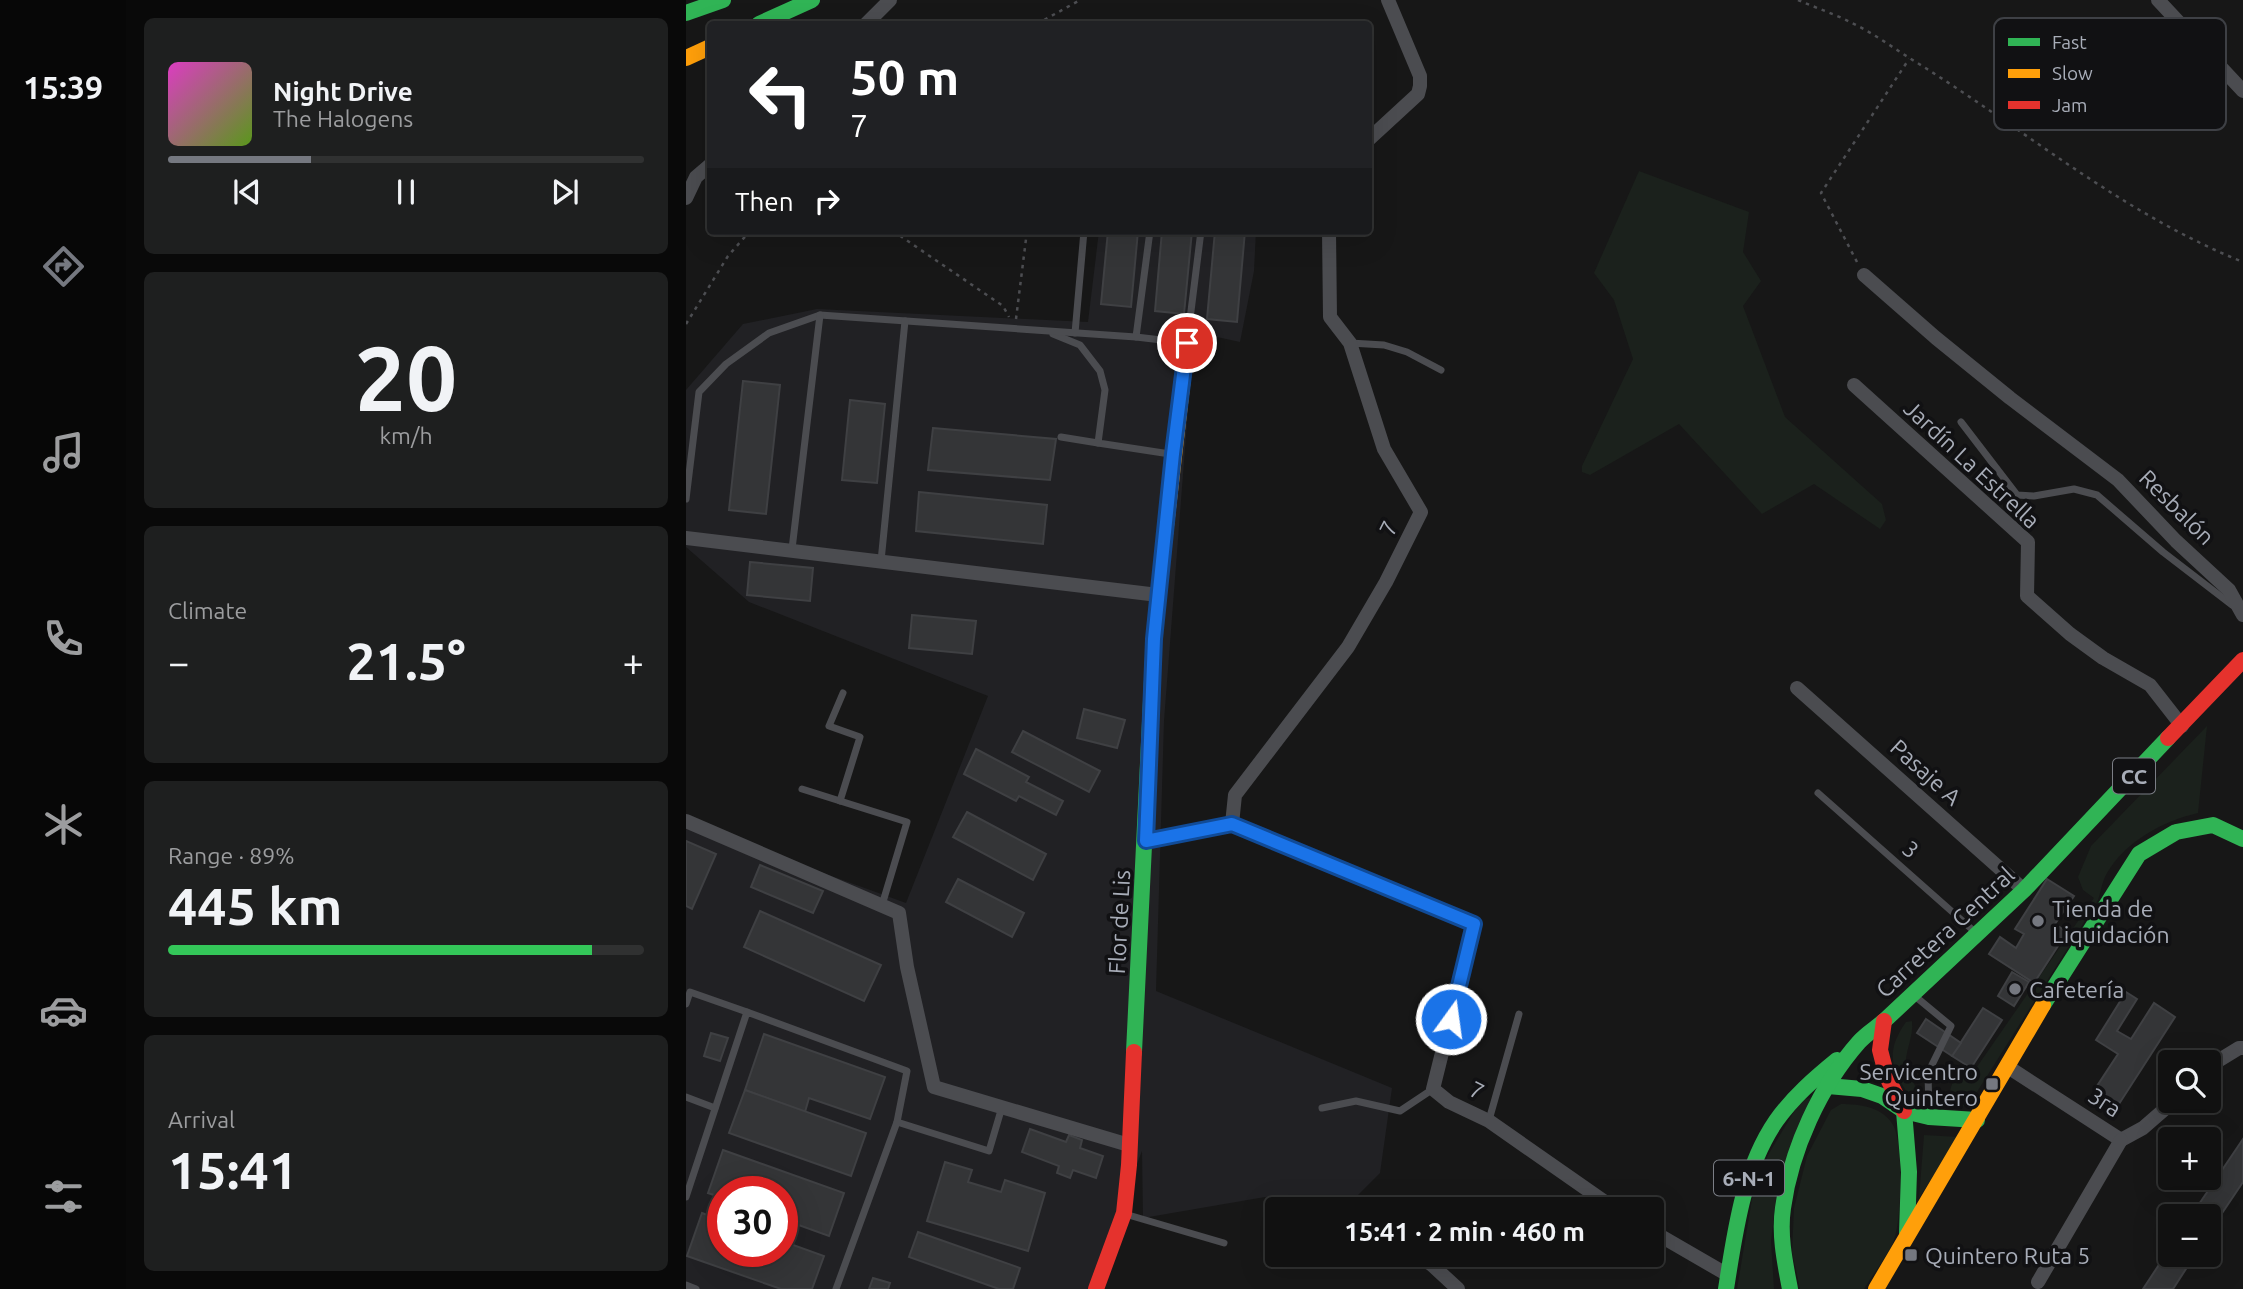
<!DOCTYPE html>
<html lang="en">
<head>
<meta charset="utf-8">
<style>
	body { margin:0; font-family:Ubuntu,sans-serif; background:#1e1f1f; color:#f1f3f6; height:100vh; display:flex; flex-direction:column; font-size:26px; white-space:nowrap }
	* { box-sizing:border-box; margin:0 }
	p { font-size:23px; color:#9c9d9f }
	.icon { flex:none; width:38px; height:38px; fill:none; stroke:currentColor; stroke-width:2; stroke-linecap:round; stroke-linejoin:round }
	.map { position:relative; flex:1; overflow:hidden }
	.sheet { display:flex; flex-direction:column; gap:18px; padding:18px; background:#090909; width:560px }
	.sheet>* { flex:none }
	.banner { position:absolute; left:21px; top:21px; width:665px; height:214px; border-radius:7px; box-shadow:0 7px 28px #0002,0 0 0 2px #303131; background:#202124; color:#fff; overflow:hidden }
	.tools { position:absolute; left:1472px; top:1050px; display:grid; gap:14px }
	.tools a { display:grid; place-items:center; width:63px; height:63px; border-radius:7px; background:#111; box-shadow:0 7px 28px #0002,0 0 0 2px #303131; font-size:35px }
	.speed { position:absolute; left:21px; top:1176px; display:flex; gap:14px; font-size:35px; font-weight:700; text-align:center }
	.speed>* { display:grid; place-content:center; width:91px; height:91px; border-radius:50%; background:#111; box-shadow:0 7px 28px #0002,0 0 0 2px #303131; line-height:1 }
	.speed .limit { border:10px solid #d22; background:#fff; color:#111 }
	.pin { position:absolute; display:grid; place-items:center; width:60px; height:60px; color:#fff; margin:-30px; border:4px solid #fff; border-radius:50%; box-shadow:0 2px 7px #0007 }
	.me { position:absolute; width:77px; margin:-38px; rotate:14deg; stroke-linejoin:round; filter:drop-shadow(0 0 5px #0008) }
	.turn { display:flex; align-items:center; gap:24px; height:147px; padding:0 28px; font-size:32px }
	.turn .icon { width:91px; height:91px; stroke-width:2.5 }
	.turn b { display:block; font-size:49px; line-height:60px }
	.then { display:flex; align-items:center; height:66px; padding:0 28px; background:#0003; gap:14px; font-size:26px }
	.big { font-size:52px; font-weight:600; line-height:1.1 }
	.sheet .widget { flex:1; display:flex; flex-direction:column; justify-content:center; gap:10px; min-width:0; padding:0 24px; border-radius:10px; background:#1e1f1f }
	.sheet .dial { align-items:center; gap:0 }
	.dial b { font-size:91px; line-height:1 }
	.song { display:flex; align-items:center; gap:21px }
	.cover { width:84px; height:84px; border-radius:10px; background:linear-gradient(135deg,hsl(310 70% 55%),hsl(90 70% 35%)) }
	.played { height:7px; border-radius:4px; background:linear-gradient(90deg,#757880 30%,#303131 30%) }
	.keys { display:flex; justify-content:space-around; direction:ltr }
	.heat { display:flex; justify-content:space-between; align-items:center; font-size:38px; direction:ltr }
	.charge { height:10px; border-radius:5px; background:linear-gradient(90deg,#34c759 89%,#303131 0) }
	.trip { position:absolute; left:579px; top:1197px; width:399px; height:70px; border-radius:7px; background:#111; box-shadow:0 7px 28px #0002,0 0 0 2px #303131; font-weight:600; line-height:70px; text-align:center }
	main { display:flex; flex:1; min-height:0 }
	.dock { display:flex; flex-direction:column; width:126px; justify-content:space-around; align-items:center; background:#070707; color:#9c9d9f }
	.dock .icon { width:49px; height:49px }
	.dock .on { color:#757880 }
	.dock b { font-size:32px; color:#f1f3f6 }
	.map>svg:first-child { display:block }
	.built { fill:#212124; fill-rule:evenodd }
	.green { fill:#1b211c }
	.building { fill:#343537; stroke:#3f4043; stroke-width:2 }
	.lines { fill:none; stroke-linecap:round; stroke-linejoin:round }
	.path { stroke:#4d4e52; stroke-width:2.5; stroke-dasharray:3.5 5; stroke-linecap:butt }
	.lane { stroke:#4b4c50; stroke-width:7 }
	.street { stroke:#4b4c50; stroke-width:14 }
	.fast { stroke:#30b455; stroke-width:16 }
	.slow { stroke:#ff9f0a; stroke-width:16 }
	.jam { stroke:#e5322d; stroke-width:16 }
	.route-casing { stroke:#114b97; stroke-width:18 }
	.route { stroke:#1a73e8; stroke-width:12 }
	.poi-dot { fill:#757880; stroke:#111113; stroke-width:2.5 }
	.labels { text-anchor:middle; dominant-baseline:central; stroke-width:7; stroke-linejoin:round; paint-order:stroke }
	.shield { fill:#111113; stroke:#7b7e86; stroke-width:2 }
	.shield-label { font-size:21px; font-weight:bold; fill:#a8adb8 }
	.street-label { font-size:23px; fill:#a8adb8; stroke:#111113 }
	.poi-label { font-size:23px; fill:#a8adb8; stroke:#111113; text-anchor:start }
	.key { fill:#111113; stroke:#3e4045; stroke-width:2 }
	.key-label { font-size:19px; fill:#a8adb8 }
</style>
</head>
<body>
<main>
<nav class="dock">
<b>15:39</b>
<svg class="icon on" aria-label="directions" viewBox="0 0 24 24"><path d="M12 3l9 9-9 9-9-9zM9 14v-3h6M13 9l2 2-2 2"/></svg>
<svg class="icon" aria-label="music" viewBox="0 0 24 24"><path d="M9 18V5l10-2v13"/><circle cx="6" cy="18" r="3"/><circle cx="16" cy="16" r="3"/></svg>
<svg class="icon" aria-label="phone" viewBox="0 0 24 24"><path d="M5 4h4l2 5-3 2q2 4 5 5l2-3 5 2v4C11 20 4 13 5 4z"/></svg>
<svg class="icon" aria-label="climate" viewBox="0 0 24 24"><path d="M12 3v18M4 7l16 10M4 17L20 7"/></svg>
<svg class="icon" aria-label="car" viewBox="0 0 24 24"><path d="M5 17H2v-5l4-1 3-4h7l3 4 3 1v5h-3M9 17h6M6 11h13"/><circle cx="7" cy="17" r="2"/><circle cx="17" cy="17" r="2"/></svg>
<svg class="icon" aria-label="filters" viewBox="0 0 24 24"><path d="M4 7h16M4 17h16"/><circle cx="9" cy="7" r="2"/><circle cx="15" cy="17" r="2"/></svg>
</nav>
<section class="sheet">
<div class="widget">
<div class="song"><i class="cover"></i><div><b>Night Drive</b><p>The Halogens</p></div></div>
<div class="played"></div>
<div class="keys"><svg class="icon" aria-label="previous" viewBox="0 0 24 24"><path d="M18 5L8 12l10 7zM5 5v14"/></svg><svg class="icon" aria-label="pause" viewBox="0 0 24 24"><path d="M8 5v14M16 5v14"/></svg><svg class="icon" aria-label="next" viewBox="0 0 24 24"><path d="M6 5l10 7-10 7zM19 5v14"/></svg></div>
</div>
<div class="widget dial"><b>20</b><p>km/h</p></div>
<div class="widget"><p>Climate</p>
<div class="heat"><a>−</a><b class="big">21.5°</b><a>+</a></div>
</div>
<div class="widget"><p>Range · 89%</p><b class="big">445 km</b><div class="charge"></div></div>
<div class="widget"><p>Arrival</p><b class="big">15:41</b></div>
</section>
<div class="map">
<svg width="1557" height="1289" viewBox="0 0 1557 1289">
	<rect width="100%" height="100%" fill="#171717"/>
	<path class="built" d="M413,231h157l-2,40 -14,71 -46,-10 -30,389 -8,270 236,97 -12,85 -28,28 -87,-4 -122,21 -1,-67 -54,138h-402v-466l220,80 82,-207 -239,-94 -63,-55v-157l57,-66 74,-15 271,13zM37,1192h59v59h-59z"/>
	<g class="green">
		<path d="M953,171l110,41 -6,40 18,29 -18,25 42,111 97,87 4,16 -6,9 -66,-45 -52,30 -83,-90 -89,51 -8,-3v-6l51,-107 -19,-59 -20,-27z"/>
		<path d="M1521,726l-9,87c-35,8 -72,28 -91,60 -5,8 -6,19 -9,27l-128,203 -12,6 -7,-2 -4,-6 10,-34 15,7 122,-176 -11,-8 -5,-13 13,-31z"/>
		<path d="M1226,1021c2,16 -8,32 -6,45 2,12 12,21 15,32l-3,4 -5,-1c-20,-29 -30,-47 -7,-79z"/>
		<path d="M1131,1096l-40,94 -6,51 3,48h-37l16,-96 15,-38 33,-55z"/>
		<path d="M1155,1104c19,0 42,3 52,21 11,18 9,98 0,118 -8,16 -20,31 -29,46h-64l-8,-37 2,-44 13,-52 24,-46z"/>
		<path d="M1238,1135l35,2 -40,61z"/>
	</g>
	<g class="building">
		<path d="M422,231h30l-7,76 -30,-3z"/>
		<path d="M476,231h30l-8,83 -29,-3z"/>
		<path d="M529,231h30l-8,91 -30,-3z"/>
		<path d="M57,381l37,4 -14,129 -37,-4z"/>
		<path d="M164,400l35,4 -8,79 -35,-3z"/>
		<path d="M247,428l123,11 -6,41 -122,-10z"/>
		<path d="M233,492l128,13 -4,39 -127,-13z"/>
		<path d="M64,562l63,6 -3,33 -63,-6z"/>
		<path d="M226,615l64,6 -4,33 -63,-6z"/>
		<path d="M398,709l41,11 -8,28 -40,-10z"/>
		<path d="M337,731l77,40 -11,21 -77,-40z"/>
		<path d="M290,749l53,28 -3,5 37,19 -7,14 -37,-19 -3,5 -52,-27z"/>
		<path d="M281,812l79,42 -13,26 -80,-43z"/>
		<path d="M0,841l30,13 -24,55 -6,-3z"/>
		<path d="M74,865l63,26 -10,22 -62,-26z"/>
		<path d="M272,879l66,34 -12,24 -66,-35z"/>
		<path d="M1361,879l27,17 -19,28 12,8 -33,51 -45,-29 11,-17 16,11 8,-14 -9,-5z"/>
		<path d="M74,911l121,54 -17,36 -120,-54z"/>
		<path d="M1326,972l17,10 -15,24 -16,-10z"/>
		<path d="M1440,992l11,7 -20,32 14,8 23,-36 21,14 -56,87 -24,-15 23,-35 -22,-14z"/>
		<path d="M1297,1008l19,12 -31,48 -19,-12z"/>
		<path d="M1240,1019l35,24 -9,13 -35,-23z"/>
		<path d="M25,1033l17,5 -8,23 -16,-5z"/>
		<path d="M78,1034l121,43 -15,42 -61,-21 -4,14 -60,-22z"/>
		<path d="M59,1090l121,43 -15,43 -122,-43z"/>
		<path d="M344,1129l36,13 3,-7 13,5 -2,8 23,8 -7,22 -23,-8 -3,8 -13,-5 2,-7 -37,-14z"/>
		<path d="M1557,1139v43l-35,52v-18h-17z"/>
		<path d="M37,1150l121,43 -15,43 -47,-17v-27h-59v6l-15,-5z"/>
		<path d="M259,1162l27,8 -4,12 33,10 4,-12 40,13 -17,58 -101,-30z"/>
		<path d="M16,1213l21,8v30h59v-10l42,15 -12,33h-31l-94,-33z"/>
		<path d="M232,1232l102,36 -7,21h-14l-90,-32z"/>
		<path d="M1484,1248v7h25l-22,34h-30z"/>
		<path d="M187,1278l17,5 -2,6h-19z"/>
	</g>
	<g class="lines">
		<g class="path">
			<path d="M1112,0c18,8 37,14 54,23 21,10 40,24 59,36 111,68 210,154 332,203"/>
			<path d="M351,24l43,-24"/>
			<path d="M207,231l110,75 6,11"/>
			<path d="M1171,262l-36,-69 88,-134"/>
			<path d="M330,319l11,-88"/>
			<path d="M0,324l42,-68 22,-25"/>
		</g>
		<g class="lane">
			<path d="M389,333l9,-102"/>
			<path d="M367,334l27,11 20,26 5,19 -7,53 72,11"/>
			<path d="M450,337l14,-106"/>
			<path d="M664,343l34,2 23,7 34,18"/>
			<path d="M1275,422l56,73 17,1 40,-7 23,6 66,57 69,53"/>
			<path d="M375,437l37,6"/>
			<path d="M0,499l13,-107 27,-28 43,-31 51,-18 316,22 51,6 14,-112"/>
			<path d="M106,549l28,-234"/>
			<path d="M195,561l24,-240"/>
			<path d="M116,789l105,33 -25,83"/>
			<path d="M1132,793l157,139"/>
			<path d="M154,801l20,-64 -31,-11 14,-33"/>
			<path d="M1230,997l35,29 -23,47 1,40"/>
			<path d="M0,1004l4,-12 57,20"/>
			<path d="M0,1097l29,11"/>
			<path d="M636,1108l34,-7 44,10 33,-22"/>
			<path d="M803,1120l30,-106"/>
			<path d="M211,1122l92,29 13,-44"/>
			<path d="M0,1197l61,-185 160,59 -10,51 -61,167"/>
			<path d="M439,1214l99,29"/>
			<path d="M0,1285l10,4"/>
		</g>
		<g class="street">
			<path d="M1472,0l85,91"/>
			<path d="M180,24l24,-24"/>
			<path d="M682,140l50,-46 2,-8v-10l-32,-76"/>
			<path d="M0,198l10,-21 14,-12"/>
			<path d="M1178,275l72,63 74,60 108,82 58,61 53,49 14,25"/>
			<path d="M1168,385l174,157 -1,54 43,38 33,24 47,27 32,41"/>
			<path d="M0,538l472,57"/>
			<path d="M1111,688l227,202"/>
			<path d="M0,821l213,92 8,54 27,120 195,58"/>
			<path d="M546,824l3,-29 113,-148 38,-65 35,-70 -37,-63 -34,-106 -20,-26 -1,-86"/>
			<path d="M460,841l86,-17 242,100 -41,165 16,13 40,19 126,88"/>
			<path d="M1322,1067l113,73 22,-12 31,-27"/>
			<path d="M1522,1067l31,-19h4"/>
			<path d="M966,1231l76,44"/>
			<path d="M728,1255l17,9 27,25"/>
			<path d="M1352,1282l83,-142"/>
		</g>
		<g class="fast">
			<path d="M0,13l37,-13"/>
			<path d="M73,24l53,-24"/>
			<path d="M1357,1005l96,-151 37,-22 37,-7 30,14"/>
			<path d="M448,1052l20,-413 8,-78"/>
			<path d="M1142,1086l34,3 20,7 22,15 25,6 48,3"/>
			<path d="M1218,1111l5,61 -2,61"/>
			<path d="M1040,1289c9,-57 17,-120 50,-168 17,-24 39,-43 61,-61"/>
			<path d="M1104,1289c-5,-26 -11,-54 -7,-81 8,-58 37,-122 76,-166 7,-8 17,-14 25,-21l140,-131 144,-152"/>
		</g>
		<g class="slow">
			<path d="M0,58l24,-11"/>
			<path d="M476,561l25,-218"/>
			<path d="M1190,1289l167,-284"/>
		</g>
		<g class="jam">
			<path d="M1482,738l75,-78"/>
			<path d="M1198,1021l-4,29 7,27 17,34"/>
			<path d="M410,1289l28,-76 5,-48 5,-113"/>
		</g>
	</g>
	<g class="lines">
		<g class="route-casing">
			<path id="route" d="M501,343l-14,111 -19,185 -8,202 86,-17 242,100 -23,95"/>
		</g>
		<use href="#route" class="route"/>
	</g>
	<g class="poi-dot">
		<circle cx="1352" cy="921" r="7"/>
		<circle cx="1329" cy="989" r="7"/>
		<rect x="1299" y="1077" width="14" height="14" rx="3.5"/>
		<rect x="1218" y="1248" width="14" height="14" rx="3.5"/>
	</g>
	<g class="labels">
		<g class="shield">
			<rect x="1427" y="758.5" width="42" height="35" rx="5"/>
			<rect x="1028" y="1160.5" width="70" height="35" rx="5"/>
		</g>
		<g class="shield-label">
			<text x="1448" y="776">CC</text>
			<text x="1063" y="1178">6-N-1</text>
		</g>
		<g class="street-label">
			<text transform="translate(1286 464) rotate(43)">Jardín La Estrella</text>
			<text transform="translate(1491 507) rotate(45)">Resbalón</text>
			<text transform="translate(702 528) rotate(-63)">7</text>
			<text transform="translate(1240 772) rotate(42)">Pasaje A</text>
			<text transform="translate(1225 849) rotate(41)">3</text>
			<text transform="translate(433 922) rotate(-87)">Flor de Lis</text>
			<text transform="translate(1259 932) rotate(-43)">Carretera Central</text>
			<text transform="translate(791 1090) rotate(26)">7</text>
			<text transform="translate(1419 1102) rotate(33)">3ra</text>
		</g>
		<g class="poi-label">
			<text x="1366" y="908">Tienda de<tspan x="1366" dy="26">Liquidación</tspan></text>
			<text x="1343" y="989">Cafetería</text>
			<text x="1292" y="1071" text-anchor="end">Servicentro<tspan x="1292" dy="26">Quintero</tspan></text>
			<text x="1239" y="1255">Quintero Ruta 5</text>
		</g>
	</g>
	<rect x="1308" y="18" width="232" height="112" rx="10" class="key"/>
	<rect x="1322" y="38" width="32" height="8" fill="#30b455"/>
	<rect x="1322" y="69" width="32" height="9" fill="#ff9f0a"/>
	<rect x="1322" y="101" width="32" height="8" fill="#e5322d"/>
	<g class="key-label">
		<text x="1366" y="49">Fast</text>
		<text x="1366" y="80">Slow</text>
		<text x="1366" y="112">Jam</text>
	</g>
</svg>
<div class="tools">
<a><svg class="icon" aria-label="search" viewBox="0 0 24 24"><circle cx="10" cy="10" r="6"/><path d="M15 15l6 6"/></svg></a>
<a>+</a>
<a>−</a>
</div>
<div class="speed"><div class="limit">30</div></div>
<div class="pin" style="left:501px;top:343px;background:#d93025"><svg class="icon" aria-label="arrive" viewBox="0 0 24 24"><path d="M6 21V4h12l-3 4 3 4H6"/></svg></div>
<svg class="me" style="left:765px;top:1019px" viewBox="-20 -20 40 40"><circle r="17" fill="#1a73e8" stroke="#fff" stroke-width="3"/><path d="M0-11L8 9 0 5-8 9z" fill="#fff"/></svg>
<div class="trip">15:41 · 2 min · 460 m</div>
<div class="banner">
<div class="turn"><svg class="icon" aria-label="left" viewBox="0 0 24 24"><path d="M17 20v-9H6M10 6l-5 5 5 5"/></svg><div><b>50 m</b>7</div></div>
<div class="then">Then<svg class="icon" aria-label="right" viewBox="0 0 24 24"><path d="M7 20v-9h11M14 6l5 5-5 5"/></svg></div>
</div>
</div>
</main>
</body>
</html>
